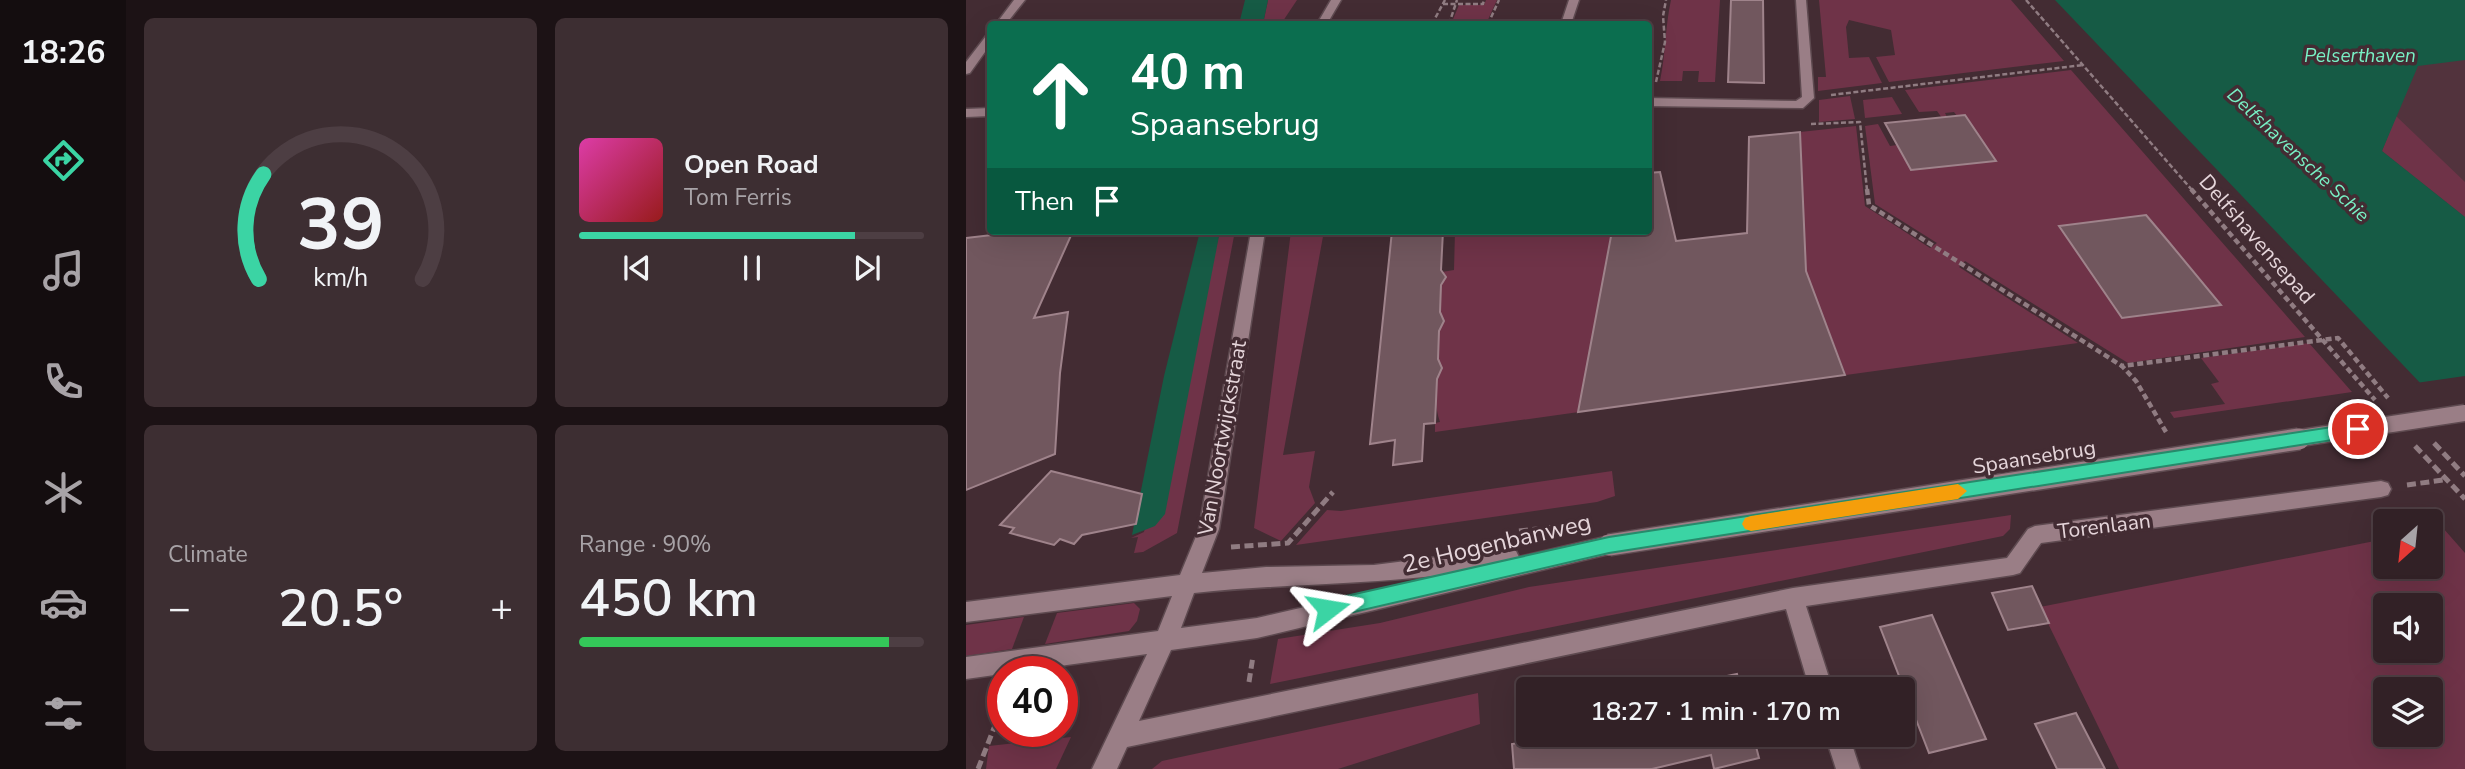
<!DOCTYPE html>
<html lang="en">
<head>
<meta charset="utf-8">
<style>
	body { margin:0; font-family:"Nunito Sans",sans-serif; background:#3d2e32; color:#f1f3f6; height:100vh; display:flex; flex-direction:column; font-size:26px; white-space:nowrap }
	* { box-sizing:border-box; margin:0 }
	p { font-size:23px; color:#a8a3a7 }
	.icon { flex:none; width:38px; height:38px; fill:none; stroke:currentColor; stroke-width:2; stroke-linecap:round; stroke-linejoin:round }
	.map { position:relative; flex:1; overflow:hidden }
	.drawer { display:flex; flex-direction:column; gap:18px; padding:18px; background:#1c1215; width:840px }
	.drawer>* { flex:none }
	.guide { position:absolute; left:21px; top:21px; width:665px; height:214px; border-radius:7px; box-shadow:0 7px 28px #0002,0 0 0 2px #4d3e43; background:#0b6e4f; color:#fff; overflow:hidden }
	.needle { width:46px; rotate:207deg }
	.buttons { position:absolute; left:1407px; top:509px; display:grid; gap:14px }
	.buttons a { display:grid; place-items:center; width:70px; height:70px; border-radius:7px; background:#322126; box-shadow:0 7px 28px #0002,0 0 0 2px #4d3e43; font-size:35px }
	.speed { position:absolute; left:21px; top:656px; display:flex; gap:14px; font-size:35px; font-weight:700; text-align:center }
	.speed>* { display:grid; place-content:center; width:91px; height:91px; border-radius:50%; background:#322126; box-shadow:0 7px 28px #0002,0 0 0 2px #4d3e43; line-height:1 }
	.speed .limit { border:10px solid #d22; background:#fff; color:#111 }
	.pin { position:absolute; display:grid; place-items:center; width:60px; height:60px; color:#fff; margin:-30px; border:4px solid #fff; border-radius:50%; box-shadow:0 2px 7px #0007 }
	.me { position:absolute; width:77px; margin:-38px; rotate:76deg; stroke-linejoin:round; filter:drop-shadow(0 0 5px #0008) }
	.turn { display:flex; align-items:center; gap:24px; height:147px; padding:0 28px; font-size:32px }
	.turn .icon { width:91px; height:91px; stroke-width:2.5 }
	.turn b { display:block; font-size:49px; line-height:60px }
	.then { display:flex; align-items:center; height:66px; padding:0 28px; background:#0003; gap:14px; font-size:26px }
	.big { font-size:52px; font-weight:600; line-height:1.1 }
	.drawer .tile { flex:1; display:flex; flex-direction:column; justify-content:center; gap:10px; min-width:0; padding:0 24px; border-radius:10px; background:#3d2e32 }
	.drawer .dial { align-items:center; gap:0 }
	.dial svg { height:182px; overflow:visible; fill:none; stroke:#4d3e43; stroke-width:7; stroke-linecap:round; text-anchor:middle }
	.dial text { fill:#f1f3f6; stroke:none }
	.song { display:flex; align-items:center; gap:21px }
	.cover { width:84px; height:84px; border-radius:10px; background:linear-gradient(135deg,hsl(320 70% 55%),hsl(0 70% 35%)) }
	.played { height:7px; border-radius:4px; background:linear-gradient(90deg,#3bd4a4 80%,#4d3e43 80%) }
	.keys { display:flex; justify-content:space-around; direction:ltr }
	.heat { display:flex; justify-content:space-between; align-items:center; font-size:38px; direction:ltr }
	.charge { height:10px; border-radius:5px; background:linear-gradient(90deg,#34c759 90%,#4d3e43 0) }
	.drawer .tiles { flex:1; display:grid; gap:18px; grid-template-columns:repeat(2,1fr) }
	.trip { position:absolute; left:550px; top:677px; width:399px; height:70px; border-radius:7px; background:#322126; box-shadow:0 7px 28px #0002,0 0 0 2px #4d3e43; font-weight:600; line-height:70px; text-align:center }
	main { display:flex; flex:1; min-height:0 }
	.dock { display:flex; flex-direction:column; width:126px; justify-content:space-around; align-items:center; background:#140d0f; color:#a8a3a7 }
	.dock .icon { width:49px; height:49px }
	.dock .on { color:#3bd4a4 }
	.dock b { font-size:32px; color:#f1f3f6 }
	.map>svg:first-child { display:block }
	.built { fill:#52333d }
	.green { fill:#6f3348; fill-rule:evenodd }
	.water { fill:#165b45 }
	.pier { fill:#432c33 }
	.building { fill:#71575e; stroke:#9f838b; stroke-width:2 }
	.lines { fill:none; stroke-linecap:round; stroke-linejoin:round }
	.minor-casing { stroke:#5e4a50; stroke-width:3 }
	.path-far2 { stroke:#907c82; stroke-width:2.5; stroke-dasharray:5 2.5; stroke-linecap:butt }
	.path-far1 { stroke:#907c82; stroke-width:4.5; stroke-dasharray:6 3.5; stroke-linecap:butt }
	.path { stroke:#907c82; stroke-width:5; stroke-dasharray:9 4.5; stroke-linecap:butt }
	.minor { fill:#9a7e86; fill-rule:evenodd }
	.minor-bridge-far1-casing { stroke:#5e4a50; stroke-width:19; stroke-linecap:butt }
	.minor-bridge-casing { stroke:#5e4a50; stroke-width:24; stroke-linecap:butt }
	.minor-bridge-far1 { stroke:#9a7e86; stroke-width:16 }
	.minor-bridge { stroke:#9a7e86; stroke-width:21 }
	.route { fill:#3bd4a4; stroke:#268a6b; stroke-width:2 }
	.slow { fill:#f59e0b }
	.labels { text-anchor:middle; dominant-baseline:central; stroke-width:7; stroke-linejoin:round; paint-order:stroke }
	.far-water-label { font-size:19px; font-style:italic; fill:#78f1c5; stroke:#432c33 }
	.street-label { font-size:21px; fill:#e5d5da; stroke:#432c33 }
	.near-street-label { font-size:24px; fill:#e5d5da; stroke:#432c33 }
</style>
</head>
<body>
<main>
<nav class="dock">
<b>18:26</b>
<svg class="icon on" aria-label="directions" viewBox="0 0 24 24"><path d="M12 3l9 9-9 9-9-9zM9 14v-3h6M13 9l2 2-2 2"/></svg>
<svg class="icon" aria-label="music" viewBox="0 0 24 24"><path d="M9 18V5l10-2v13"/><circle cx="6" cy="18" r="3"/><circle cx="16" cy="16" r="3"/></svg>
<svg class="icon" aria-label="phone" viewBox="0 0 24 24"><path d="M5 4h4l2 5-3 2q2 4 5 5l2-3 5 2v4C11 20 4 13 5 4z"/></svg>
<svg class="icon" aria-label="climate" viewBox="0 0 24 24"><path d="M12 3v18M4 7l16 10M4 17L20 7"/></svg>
<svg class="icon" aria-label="car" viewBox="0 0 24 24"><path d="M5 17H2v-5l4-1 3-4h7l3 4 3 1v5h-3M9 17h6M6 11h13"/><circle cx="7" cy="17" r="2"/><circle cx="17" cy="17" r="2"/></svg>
<svg class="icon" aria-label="filters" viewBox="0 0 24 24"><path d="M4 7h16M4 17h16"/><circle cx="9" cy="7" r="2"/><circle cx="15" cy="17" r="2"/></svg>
</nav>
<section class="drawer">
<div class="tiles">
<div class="tile dial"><svg viewBox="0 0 100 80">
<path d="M14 69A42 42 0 1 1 86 69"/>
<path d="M14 69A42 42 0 0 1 16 23" stroke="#3bd4a4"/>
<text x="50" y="56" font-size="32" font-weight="700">39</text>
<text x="50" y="72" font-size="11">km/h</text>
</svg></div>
<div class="tile">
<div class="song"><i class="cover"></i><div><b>Open Road</b><p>Tom Ferris</p></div></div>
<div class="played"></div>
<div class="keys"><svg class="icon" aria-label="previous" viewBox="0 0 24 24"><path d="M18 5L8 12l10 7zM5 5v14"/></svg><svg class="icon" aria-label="pause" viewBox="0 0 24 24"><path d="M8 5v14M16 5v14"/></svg><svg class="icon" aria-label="next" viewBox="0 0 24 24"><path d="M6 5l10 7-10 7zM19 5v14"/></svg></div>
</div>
<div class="tile"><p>Climate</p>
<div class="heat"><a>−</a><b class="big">20.5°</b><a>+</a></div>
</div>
<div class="tile"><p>Range · 90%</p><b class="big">450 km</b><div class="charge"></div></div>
</div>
</section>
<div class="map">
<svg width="1499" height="769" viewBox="0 0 1499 769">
	<rect width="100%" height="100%" fill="#432c33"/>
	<path class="built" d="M1499,32v216l-137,-122z"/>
	<g class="green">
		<path d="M302,0h29l-16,24h-18z"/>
		<path d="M520,0h11l-11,24h-35l8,-19h25z"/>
		<path d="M705,0h49l-5,82h-17l1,-11h-16l-1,10h-22c6,-29 5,-54 11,-81z"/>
		<path d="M853,0h192l53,61 -175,21 -13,-25 19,-2 -4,-25 -42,-10 -3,7 3,31 20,-1 13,26 -64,8v-14h8z"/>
		<path d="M1105,70l234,267 -177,26 -163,-102 -6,6 119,76 -232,32 -40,-104 -6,-139 56,-6 9,80 65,42 7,-5 -62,-39 -10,-78 13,-2 12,22 7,-1 14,25 85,-9 -31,-45h-8l-3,-4 -9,1 2,4 -5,1 -5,-7 -18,1 -14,-22z"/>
		<path d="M884,96l5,23 -36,3v-22z"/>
		<path d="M926,97l10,17 -37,4 -2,-18z"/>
		<path d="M1430,116l69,66v35l-83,-66z"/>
		<path d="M254,231h15l-58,302 -34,19 -9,1 4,-16 -7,1 13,-6z"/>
		<path d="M325,231h33l-41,224 32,-4 -6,36 6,16 -34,38 -27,-13z"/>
		<path d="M489,231h158l-34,181 -144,20v-9l5,-1c-6,-17 -6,-37 2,-54l-4,-9 3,-73 5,-9 -4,-5 12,-2z"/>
		<path d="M1343,343l43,49 -178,26 -4,-6 55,-8 -14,-20 8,-2 -18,-24z"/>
		<path d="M646,471l3,25 -18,6 -301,43 31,-35 14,1z"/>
		<path d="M1045,515l-1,14 -7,7 -733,148 8,-45 102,-16 149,-36z"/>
		<path d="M1477,528l22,25v216h-346l-79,-162 345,-68v28h46v-36zM1419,606h46v45h-46zM1419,690h46v45h-46z"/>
		<path d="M168,603l6,6 -3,12 -8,10 -84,13 12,-31z"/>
		<path d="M58,617l-12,32 -46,7v-31z"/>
		<path d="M512,693l2,31 -142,45h-186l10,-8z"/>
		<path d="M105,737l-15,32h-70l3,-23z"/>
	</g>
	<g class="water">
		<path d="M279,0h23l-5,24h-24z"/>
		<path d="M1089,0h410v60l-47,6 -36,85 83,66v213z"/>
		<path d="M234,231h20l-55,283 -10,12 -23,9 32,-159z"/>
	</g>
	<path class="pier" d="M1499,376v58l-49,-51z"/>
	<g class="building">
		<path d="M765,0h32l1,83 -36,-1z"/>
		<path d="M999,115l31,46 -85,9 -26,-47z"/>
		<path d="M834,132l6,139 39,104 -267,37 34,-181h36v-58l12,-1 16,69 71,-8 2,-96z"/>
		<path d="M1180,215l22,26 53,64 -99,13 -63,-92z"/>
		<path d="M61,231h46l-39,87 34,-6 -8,61 -5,81 -89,36v-252z"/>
		<path d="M426,231h51l-2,39 5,7 -5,8 -1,27 4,9 -5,10 -1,28 4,9 -5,11 -2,44 -11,1 -2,37 -29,4 2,-25 -25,4z"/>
		<path d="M85,471l91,23 -6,30 -54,11 -8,9 -14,-5 -6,6 -44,-12 4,-5 -14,-3z"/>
		<path d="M1066,586l17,37 -41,7 -16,-37z"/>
		<path d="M966,615l54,124 -57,14 -49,-126z"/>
		<path d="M771,674l4,16h-85l2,-6 16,-3 5,5z"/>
		<path d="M1110,713l29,56h-48l-22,-45z"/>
		<path d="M558,735h229l6,23 -45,11 -3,-14 -59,14h-138l-2,-25 12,-2z"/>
	</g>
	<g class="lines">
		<g class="minor-casing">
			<g id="minor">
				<path d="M48,0h11l-19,24h-10z"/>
				<path d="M365,0h10l-14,24h-10z"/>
				<path d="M603,0h10l-8,24h-10z"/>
				<path d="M830,0h10l8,98 -11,10 -155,-2v-8l148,3 6,-4z"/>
				<path d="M24,35v10l-20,28 -4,1v-12l20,-26z"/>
				<path d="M24,108v8l-24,1v-8z"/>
				<path d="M285,231h14l-46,298 -17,44 64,-6 108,-2 135,-17 7,3 3,6 90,-21 7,3 3,6 -3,6 -7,3 -352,84 -86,12 -32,71 654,-133 214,-30 21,-29 7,-3 346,-45 7,2 3,6 -3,6 -7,2 -340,46 -21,30 -7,2 -207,31 27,84h-23l-24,-81 -659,138 -10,22h-25l55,-115 -181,25v-22l192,-26 14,-35 -206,26v-20l214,-27 19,-46zM477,575l-186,43 -76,10 13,-35c83,-9 166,-8 249,-18z"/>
				<path d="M859,735h24l11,34h-24z"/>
			</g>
		</g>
		<g class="path-far2">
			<path d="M1060,0l166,190"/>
			<path d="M477,4h40l1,-4"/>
			<path d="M466,24l13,-24"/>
			<path d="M483,24l8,-24"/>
			<path d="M522,24l11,-24"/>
			<path d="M690,82l9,-40 -2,-26 3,-16"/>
			<path d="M865,95l252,-30"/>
			<path d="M845,124l49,-2 7,68"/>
		</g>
		<g class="path-far1">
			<path d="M901,189l2,16 253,161"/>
			<path d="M1225,189l184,211"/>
			<path d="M1200,432l-30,-51 -14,-15 216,-28 50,60"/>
		</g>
		<g class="path">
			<path d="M1468,443l31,33"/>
			<path d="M1449,446l50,53"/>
			<path d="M1441,485l36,-5"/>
			<path d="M553,531l37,-4"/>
			<path d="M265,547l57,-4 45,-51"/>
			<path d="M283,682l4,-26"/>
			<path d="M12,769l25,-64"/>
		</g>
		<use href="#minor" class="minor"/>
		<g class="minor-bridge-far1-casing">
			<path id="minor-bridge-far1" d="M1321,440l178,-27"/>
		</g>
		<g class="minor-bridge-casing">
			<path id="minor-bridge" d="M643,545l690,-106"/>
		</g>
		<use href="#minor-bridge-far1" class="minor-bridge-far1"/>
		<use href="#minor-bridge" class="minor-bridge"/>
	</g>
	<path class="route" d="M1392,423l8,6 -8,7 -749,117 -281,65 -7,-2 -3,-7 3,-6 7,-3 281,-63z"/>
	<path class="slow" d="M992,484l9,7 -9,8 -207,32 -6,-2 -3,-5 3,-6 6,-2z"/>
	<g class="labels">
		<g class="far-water-label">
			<text x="1394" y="56">Pelserthaven</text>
			<text transform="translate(1332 155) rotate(43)">Delfshavensche Schie</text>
		</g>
		<g class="street-label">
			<text transform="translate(1291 239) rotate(49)">Delfshavensepad</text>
			<text transform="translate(256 438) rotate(-80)">Van Noortwijckstraat</text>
			<text transform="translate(1068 457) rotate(-9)">Spaansebrug</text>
			<text transform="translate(1138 526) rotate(-7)">Torenlaan</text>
		</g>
		<g class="near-street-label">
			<text transform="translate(531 543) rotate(-13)">2e Hogenbanweg</text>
		</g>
	</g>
</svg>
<div class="buttons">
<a><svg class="needle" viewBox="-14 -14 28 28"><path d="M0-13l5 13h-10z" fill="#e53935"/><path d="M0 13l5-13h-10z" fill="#a8a3a7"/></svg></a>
<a><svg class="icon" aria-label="sound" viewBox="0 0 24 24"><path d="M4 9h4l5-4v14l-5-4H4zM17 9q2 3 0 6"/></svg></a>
<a><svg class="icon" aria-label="layers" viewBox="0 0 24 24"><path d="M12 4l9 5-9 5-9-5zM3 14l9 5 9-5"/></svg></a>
</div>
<div class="speed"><div class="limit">40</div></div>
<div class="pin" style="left:1392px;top:429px;background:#d93025"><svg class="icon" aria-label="arrive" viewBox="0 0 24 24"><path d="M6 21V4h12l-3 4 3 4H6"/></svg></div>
<svg class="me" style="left:362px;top:609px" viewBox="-20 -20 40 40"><path d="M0-17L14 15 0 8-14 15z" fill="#3bd4a4" stroke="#fff" stroke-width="4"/></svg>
<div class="trip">18:27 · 1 min · 170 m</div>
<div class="guide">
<div class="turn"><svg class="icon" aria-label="ahead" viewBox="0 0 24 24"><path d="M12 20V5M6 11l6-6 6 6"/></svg><div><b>40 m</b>Spaansebrug</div></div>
<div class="then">Then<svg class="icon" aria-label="arrive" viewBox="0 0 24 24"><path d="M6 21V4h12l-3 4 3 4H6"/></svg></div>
</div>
</div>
</main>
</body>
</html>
